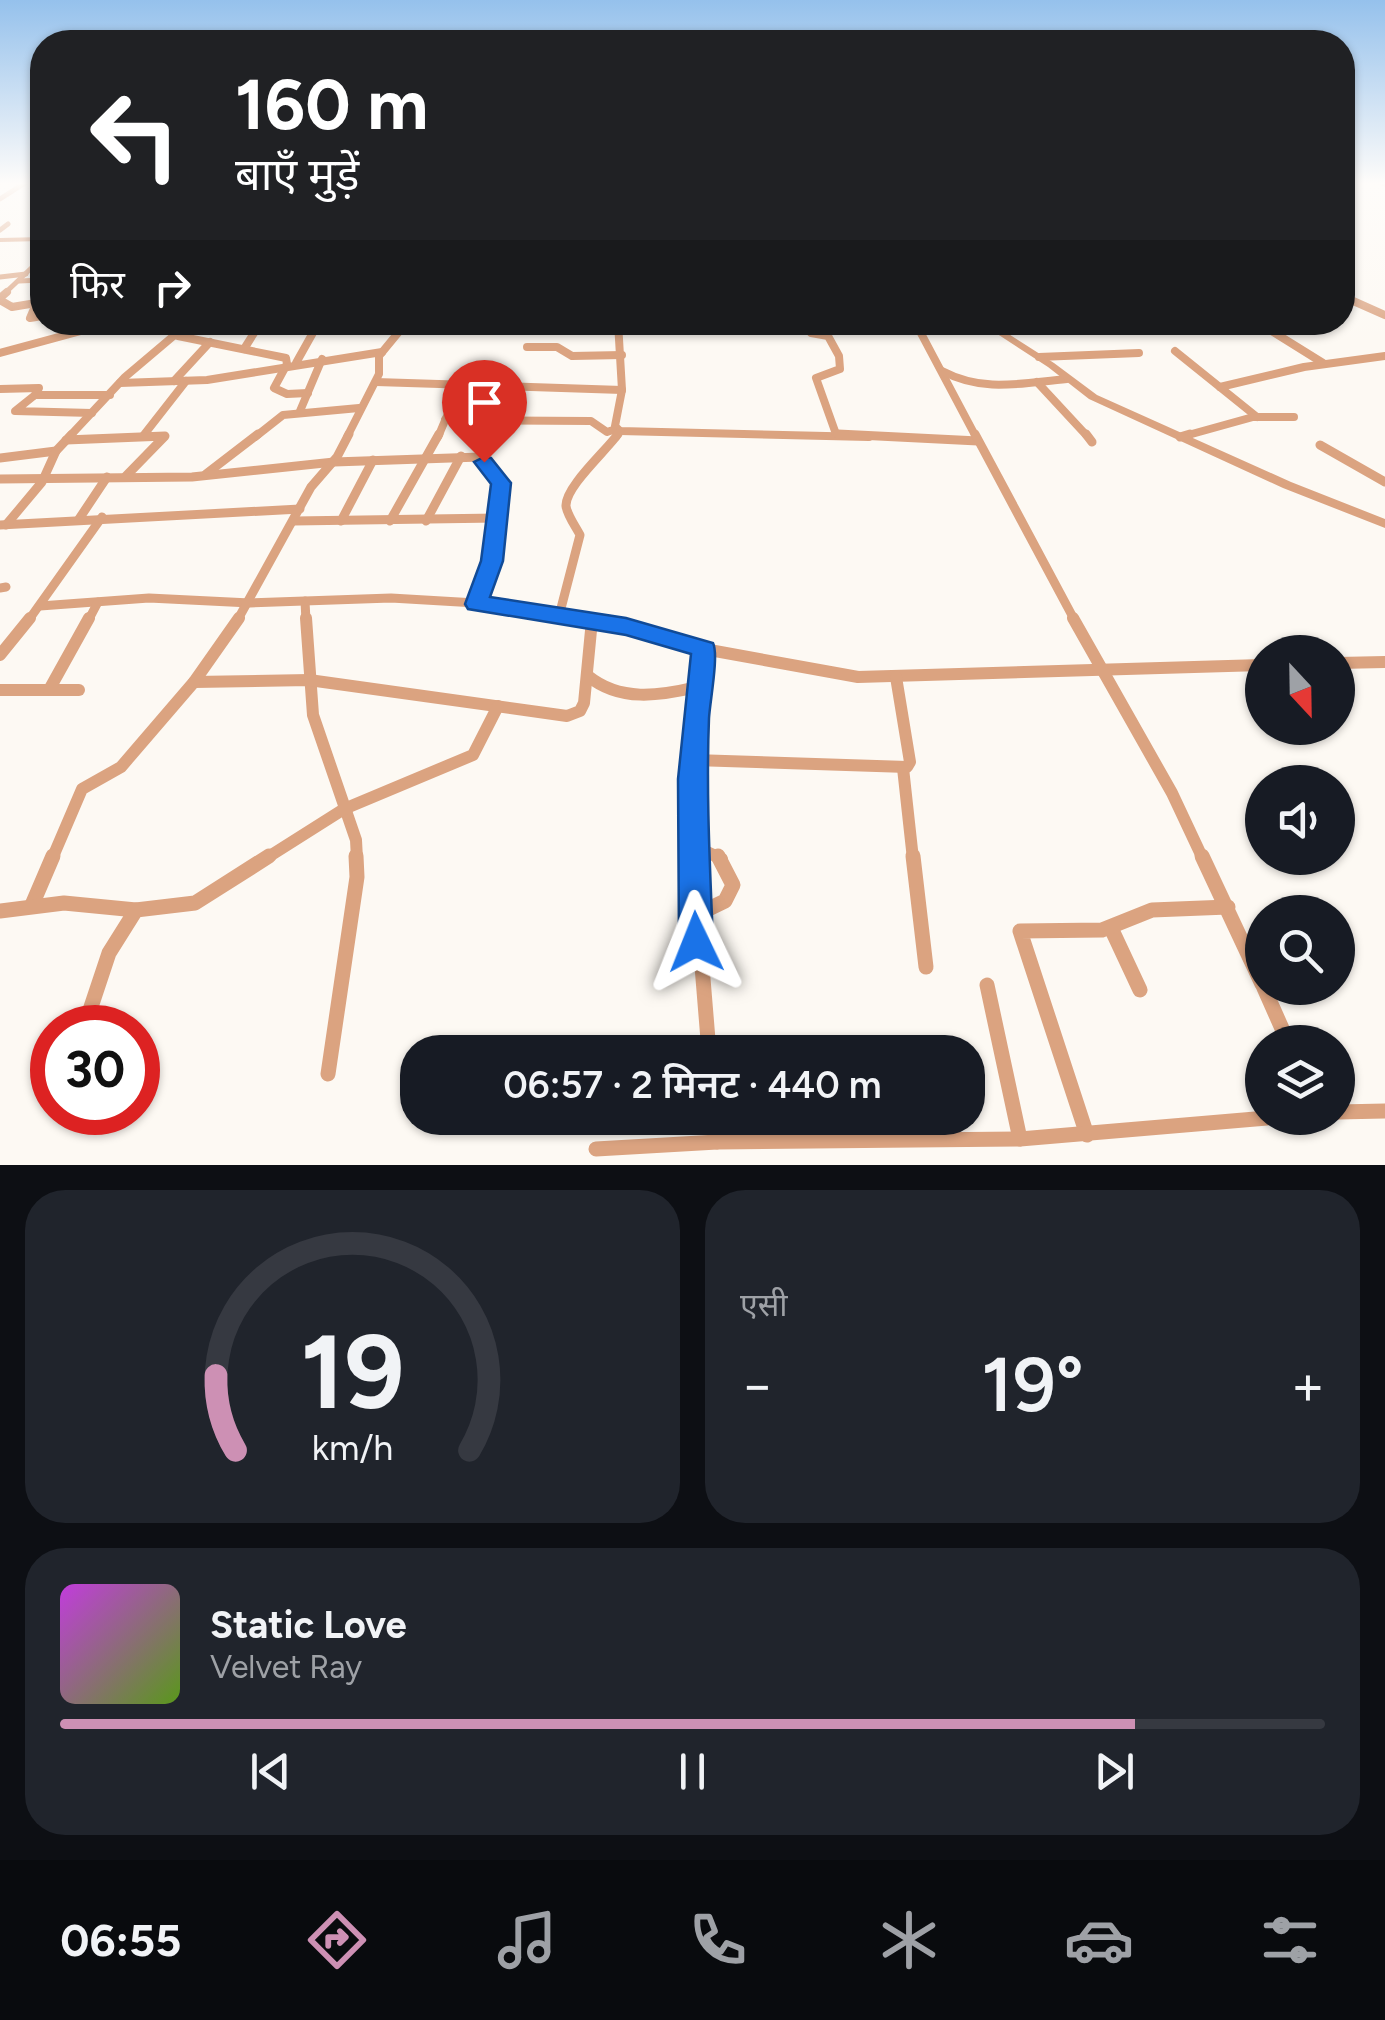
<!DOCTYPE html>
<html lang="hi">
<head>
<meta charset="utf-8">
<style>
	body { margin:0; font-family:Figtree,"Noto Sans Devanagari",sans-serif; background:#20242c; color:#f1f3f6; height:100vh; display:flex; flex-direction:column; font-size:38px; white-space:nowrap }
	* { box-sizing:border-box; margin:0 }
	p { font-size:32px; color:#9ea1a6 }
	.icon { flex:none; width:55px; height:55px; fill:none; stroke:currentColor; stroke-width:2; stroke-linecap:round; stroke-linejoin:round }
	.map { position:relative; height:1165px; overflow:hidden }
	.details { display:flex; flex-direction:column; gap:25px; padding:25px; background:#0d0f14; flex:1 }
	.details>* { flex:none }
	.guide { position:absolute; left:30px; top:30px; width:1325px; height:305px; border-radius:40px; box-shadow:0 2px 8px #0004; background:#202124; color:#fff; overflow:hidden }
	.needle { width:65px; rotate:158deg }
	.tools { position:absolute; left:1245px; top:635px; display:grid; gap:20px }
	.tools a { display:grid; place-items:center; width:110px; height:110px; border-radius:50%; background:#171b24; box-shadow:0 2px 8px #0004; font-size:50px }
	.speed { position:absolute; left:30px; top:1005px; display:flex; gap:20px; font-size:50px; font-weight:700; text-align:center }
	.speed>* { display:grid; place-content:center; width:130px; height:130px; border-radius:50%; background:#171b24; box-shadow:0 2px 8px #0004; line-height:1 }
	.speed .limit { border:15px solid #d22; background:#fff; color:#111 }
	.pin { position:absolute; display:grid; place-items:center; width:85px; height:85px; color:#fff; margin:-102px -42px; border-radius:50% 50% 50% 0; rotate:-45deg; box-shadow:0 0 10px #0007 }
	.pin .icon { rotate:45deg }
	.me { position:absolute; width:110px; margin:-55px; rotate:358deg; stroke-linejoin:round; filter:drop-shadow(0 0 8px #0008) }
	.turn { display:flex; align-items:center; gap:35px; height:210px; padding:0 40px; font-size:45px }
	.turn .icon { width:130px; height:130px; stroke-width:2.5 }
	.turn b { display:block; font-size:70px; line-height:85px }
	.then { display:flex; align-items:center; height:95px; padding:0 40px; background:#0003; gap:20px; font-size:38px }
	.big { font-size:75px; font-weight:600; line-height:1.1 }
	.details .widget { flex:1; display:flex; flex-direction:column; justify-content:center; gap:15px; min-width:0; padding:0 35px; border-radius:40px; background:#20242c }
	.details .dial { align-items:center; gap:0 }
	.dial svg { height:260px; overflow:visible; fill:none; stroke:#363941; stroke-width:7; stroke-linecap:round; text-anchor:middle }
	.dial text { fill:#f1f3f6; stroke:none }
	.song { display:flex; align-items:center; gap:30px }
	.cover { width:120px; height:120px; border-radius:15px; background:linear-gradient(135deg,hsl(290 70% 55%),hsl(90 70% 35%)) }
	.played { height:10px; border-radius:5px; background:linear-gradient(90deg,#cd90b4 85%,#363941 85%) }
	.keys { display:flex; justify-content:space-around; direction:ltr }
	.heat { display:flex; justify-content:space-between; align-items:center; font-size:55px; direction:ltr }
	.details .tiles { flex:1; display:grid; gap:25px; grid-template-columns:1fr 1fr }
	.widget:last-child { grid-column:span 2 }
	.trip { position:absolute; left:400px; top:1035px; width:585px; height:100px; border-radius:40px; background:#171b24; box-shadow:0 2px 8px #0004; font-weight:600; line-height:100px; text-align:center }
	.tab-bar { display:flex; height:160px; justify-content:space-around; align-items:center; background:#090b0e; color:#9ea1a6 }
	.tab-bar .icon { width:70px; height:70px }
	.tab-bar .current { color:#cd90b4 }
	.tab-bar b { font-size:45px; color:#f1f3f6 }
	.map>svg:first-child { display:block }
	.lines { fill:none; stroke-linecap:round; stroke-linejoin:round }
	.minor-far4 { stroke:#dba380; stroke-width:5 }
	.minor-far3 { stroke:#dba380; stroke-width:8 }
	.minor-far2 { stroke:#dba380; stroke-width:9 }
	.minor-far1 { stroke:#dba380; stroke-width:12 }
	.minor { stroke:#dba380; stroke-width:15 }
	.tertiary { fill:#dba380; fill-rule:evenodd }
	.route { fill:#1a73e8; stroke:#114b97; stroke-width:2.5 }
</style>
</head>
<body>
<div class="map">
<svg width="1385" height="1165" viewBox="0 0 1385 1165">
	<rect width="100%" height="100%" fill="#fdf9f3"/>
	<g class="lines">
		<g class="minor-far4">
			<path d="M1381,183l4,1"/>
			<path d="M0,199l25,-16"/>
			<path d="M38,228h4"/>
			<path d="M0,230l8,-6"/>
			<path d="M0,277l26,-3"/>
			<path d="M19,281l23,-1"/>
			<path d="M4,294l38,-36"/>
		</g>
		<g class="minor-far3">
			<path d="M1342,296l43,19"/>
			<path d="M0,298l7,-6"/>
			<path d="M0,300l12,7 30,-5"/>
			<path d="M36,304l-6,14 12,-2"/>
			<path d="M618,322l4,68 -7,36 5,5 249,6"/>
			<path d="M802,322l9,11 17,3 11,20 1,13 -24,9 20,56"/>
			<path d="M915,322l61,115"/>
			<path d="M1257,322l66,41"/>
			<path d="M178,336l108,22 1,6 -13,24 13,6 21,-1"/>
			<path d="M527,347h30l15,9 50,-1"/>
			<path d="M244,349l17,-27"/>
			<path d="M1175,351l82,66"/>
			<path d="M0,353l114,-31"/>
			<path d="M1039,357l100,-4"/>
			<path d="M296,363l23,-41"/>
			<path d="M942,371c42,22 79,12 125,8"/>
			<path d="M174,381l36,-39"/>
			<path d="M376,382l246,8"/>
			<path d="M1037,382l51,55"/>
			<path d="M120,383l87,-3 175,-28"/>
			<path d="M1220,387l84,-20 81,-11"/>
			<path d="M0,389l39,-1 -4,7"/>
			<path d="M300,411l22,-52"/>
			<path d="M92,413l-77,-2 20,-16h75"/>
			<path d="M445,420l146,1 16,11 9,-3"/>
			<path d="M143,436l43,-55"/>
			<path d="M69,437l56,-60 65,-55"/>
			<path d="M148,437h16"/>
			<path d="M255,437l28,-22 76,-7"/>
			<path d="M347,437l32,-63v-18l28,-34"/>
			<path d="M438,437l23,-54"/>
			<path d="M616,437l4,-6"/>
			<path d="M1181,437l72,-20h41"/>
		</g>
		<g class="minor-far2">
			<path d="M838,434l140,7"/>
			<path d="M975,434l100,187"/>
			<path d="M1086,434l6,8"/>
			<path d="M1180,437l10,-3"/>
			<path d="M66,440l99,-4 -39,40"/>
			<path d="M1320,445l65,37"/>
			<path d="M0,458l56,-7"/>
			<path d="M206,474l52,-40"/>
			<path d="M0,479l192,-2 142,-15 146,-5 21,26 -9,78 -16,42"/>
			<path d="M79,519l28,-42"/>
			<path d="M294,521l203,-3"/>
			<path d="M341,521l32,-61"/>
			<path d="M390,521l49,-87"/>
			<path d="M426,521l35,-65"/>
			<path d="M0,525l300,-16"/>
			<path d="M6,525l36,-43 14,-31 16,-17"/>
			<path d="M0,588l6,-1"/>
			<path d="M305,601l1,20"/>
			<path d="M40,606l109,-8 101,5 141,-5 85,5 111,18"/>
			<path d="M559,616l21,-81c-4,-8 -13,-20 -14,-29 -1,-19 40,-55 52,-72"/>
			<path d="M28,621l74,-104"/>
			<path d="M88,621l10,-19"/>
			<path d="M237,621l74,-134 26,-30 12,-23"/>
		</g>
		<g class="minor-far1">
			<path d="M306,618l7,97 43,125 1,19"/>
			<path d="M571,618l55,9 78,22 154,28 404,-12"/>
			<path d="M1073,618l99,175 31,66"/>
			<path d="M0,655l30,-37"/>
			<path d="M1338,663l47,-1"/>
			<path d="M588,676c32,26 71,20 109,11"/>
			<path d="M194,682l115,-2 258,36 13,-5 4,-8 8,-83"/>
			<path d="M0,690h79"/>
			<path d="M49,690l40,-72"/>
			<path d="M694,760l213,7 3,-5 -14,-85"/>
			<path d="M903,768l10,91"/>
			<path d="M694,846l28,13"/>
			<path d="M52,859l30,-70 39,-22 73,-85 45,-64"/>
			<path d="M265,859l79,-50 129,-54 25,-49"/>
			<path d="M693,859v-110l11,-100"/>
		</g>
		<g class="minor">
			<path d="M693,856l16,196"/>
			<path d="M913,856l13,111"/>
			<path d="M1202,856l60,128"/>
			<path d="M32,905l21,-49"/>
			<path d="M0,911l64,-8 72,7 59,-7 74,-47"/>
			<path d="M694,916l31,-15 8,-16 -15,-29"/>
			<path d="M1111,928l29,62"/>
			<path d="M987,985l33,154"/>
			<path d="M1264,988l24,54"/>
			<path d="M84,1028l25,-75 27,-43"/>
			<path d="M328,1074l29,-197 -1,-21"/>
			<path d="M1338,1112l47,-1"/>
			<path d="M715,1118l2,24"/>
			<path d="M1087,1135l-67,-204 82,-1 50,-20 76,-3"/>
			<path d="M596,1149l121,-7 303,-3 247,-21"/>
		</g>
		<g class="tertiary">
			<path d="M42,237v4l-42,1v-4z"/>
			<path d="M979,322h11l64,41 43,32 194,87 94,37v9l-102,-40 -194,-89 -41,-32z"/>
		</g>
	</g>
	<linearGradient id="sky" x2="0" y2="1"><stop stop-color="#95c1ec"/><stop offset="0.53" stop-color="#fefcfa"/><stop offset="1" stop-color="#fefcfa" stop-opacity="0"/></linearGradient>
	<rect width="1385" height="346" fill="url(#sky)"/>
	<path class="route" d="M484,457l7,1 20,25 -8,78 -13,36 136,21 87,25c6,12 -3,58 -4,75 -3,75 1,149 4,224l-5,11 -12,5 -12,-5 -5,-11 -1,-163 13,-125 -65,-19 -158,-26 -3,-5 16,-43 10,-77 -17,-22z"/>
</svg>
<div class="tools">
<a><svg class="needle" viewBox="-14 -14 28 28"><path d="M0-13l5 13h-10z" fill="#e53935"/><path d="M0 13l5-13h-10z" fill="#9ea1a6"/></svg></a>
<a><svg class="icon" aria-label="sound" viewBox="0 0 24 24"><path d="M4 9h4l5-4v14l-5-4H4zM17 9q2 3 0 6"/></svg></a>
<a><svg class="icon" aria-label="search" viewBox="0 0 24 24"><circle cx="10" cy="10" r="6"/><path d="M15 15l6 6"/></svg></a>
<a><svg class="icon" aria-label="layers" viewBox="0 0 24 24"><path d="M12 4l9 5-9 5-9-5zM3 14l9 5 9-5"/></svg></a>
</div>
<div class="speed"><div class="limit">30</div></div>
<div class="pin" style="left:484px;top:462px;background:#d93025"><svg class="icon" aria-label="arrive" viewBox="0 0 24 24"><path d="M6 21V4h12l-3 4 3 4H6"/></svg></div>
<svg class="me" style="left:696px;top:942px" viewBox="-20 -20 40 40"><path d="M0-17L14 15 0 8-14 15z" fill="#1a73e8" stroke="#fff" stroke-width="4"/></svg>
<div class="trip">06:57 · 2 मिनट · 440 m</div>
<div class="guide">
<div class="turn"><svg class="icon" aria-label="left" viewBox="0 0 24 24"><path d="M17 20v-9H6M10 6l-5 5 5 5"/></svg><div><b>160 m</b>बाएँ मुड़ें</div></div>
<div class="then">फिर<svg class="icon" aria-label="right" viewBox="0 0 24 24"><path d="M7 20v-9h11M14 6l5 5-5 5"/></svg></div>
</div>
</div>
<section class="details">
<div class="tiles">
<div class="widget dial"><svg viewBox="0 0 100 80">
<path d="M14 69A42 42 0 1 1 86 69"/>
<path d="M14 69A42 42 0 0 1 8 46" stroke="#cd90b4"/>
<text x="50" y="56" font-size="32" font-weight="700">19</text>
<text x="50" y="72" font-size="11">km/h</text>
</svg></div>
<div class="widget"><p>एसी</p>
<div class="heat"><a>−</a><b class="big">19°</b><a>+</a></div>
</div>
<div class="widget">
<div class="song"><i class="cover"></i><div><b>Static Love</b><p>Velvet Ray</p></div></div>
<div class="played"></div>
<div class="keys"><svg class="icon" aria-label="previous" viewBox="0 0 24 24"><path d="M18 5L8 12l10 7zM5 5v14"/></svg><svg class="icon" aria-label="pause" viewBox="0 0 24 24"><path d="M8 5v14M16 5v14"/></svg><svg class="icon" aria-label="next" viewBox="0 0 24 24"><path d="M6 5l10 7-10 7zM19 5v14"/></svg></div>
</div>
</div>
</section>
<nav class="tab-bar">
<b>06:55</b>
<svg class="icon current" aria-label="directions" viewBox="0 0 24 24"><path d="M12 3l9 9-9 9-9-9zM9 14v-3h6M13 9l2 2-2 2"/></svg>
<svg class="icon" aria-label="music" viewBox="0 0 24 24"><path d="M9 18V5l10-2v13"/><circle cx="6" cy="18" r="3"/><circle cx="16" cy="16" r="3"/></svg>
<svg class="icon" aria-label="phone" viewBox="0 0 24 24"><path d="M5 4h4l2 5-3 2q2 4 5 5l2-3 5 2v4C11 20 4 13 5 4z"/></svg>
<svg class="icon" aria-label="climate" viewBox="0 0 24 24"><path d="M12 3v18M4 7l16 10M4 17L20 7"/></svg>
<svg class="icon" aria-label="car" viewBox="0 0 24 24"><path d="M5 17H2v-5l4-1 3-4h7l3 4 3 1v5h-3M9 17h6M6 11h13"/><circle cx="7" cy="17" r="2"/><circle cx="17" cy="17" r="2"/></svg>
<svg class="icon" aria-label="filters" viewBox="0 0 24 24"><path d="M4 7h16M4 17h16"/><circle cx="9" cy="7" r="2"/><circle cx="15" cy="17" r="2"/></svg>
</nav>
</body>
</html>
